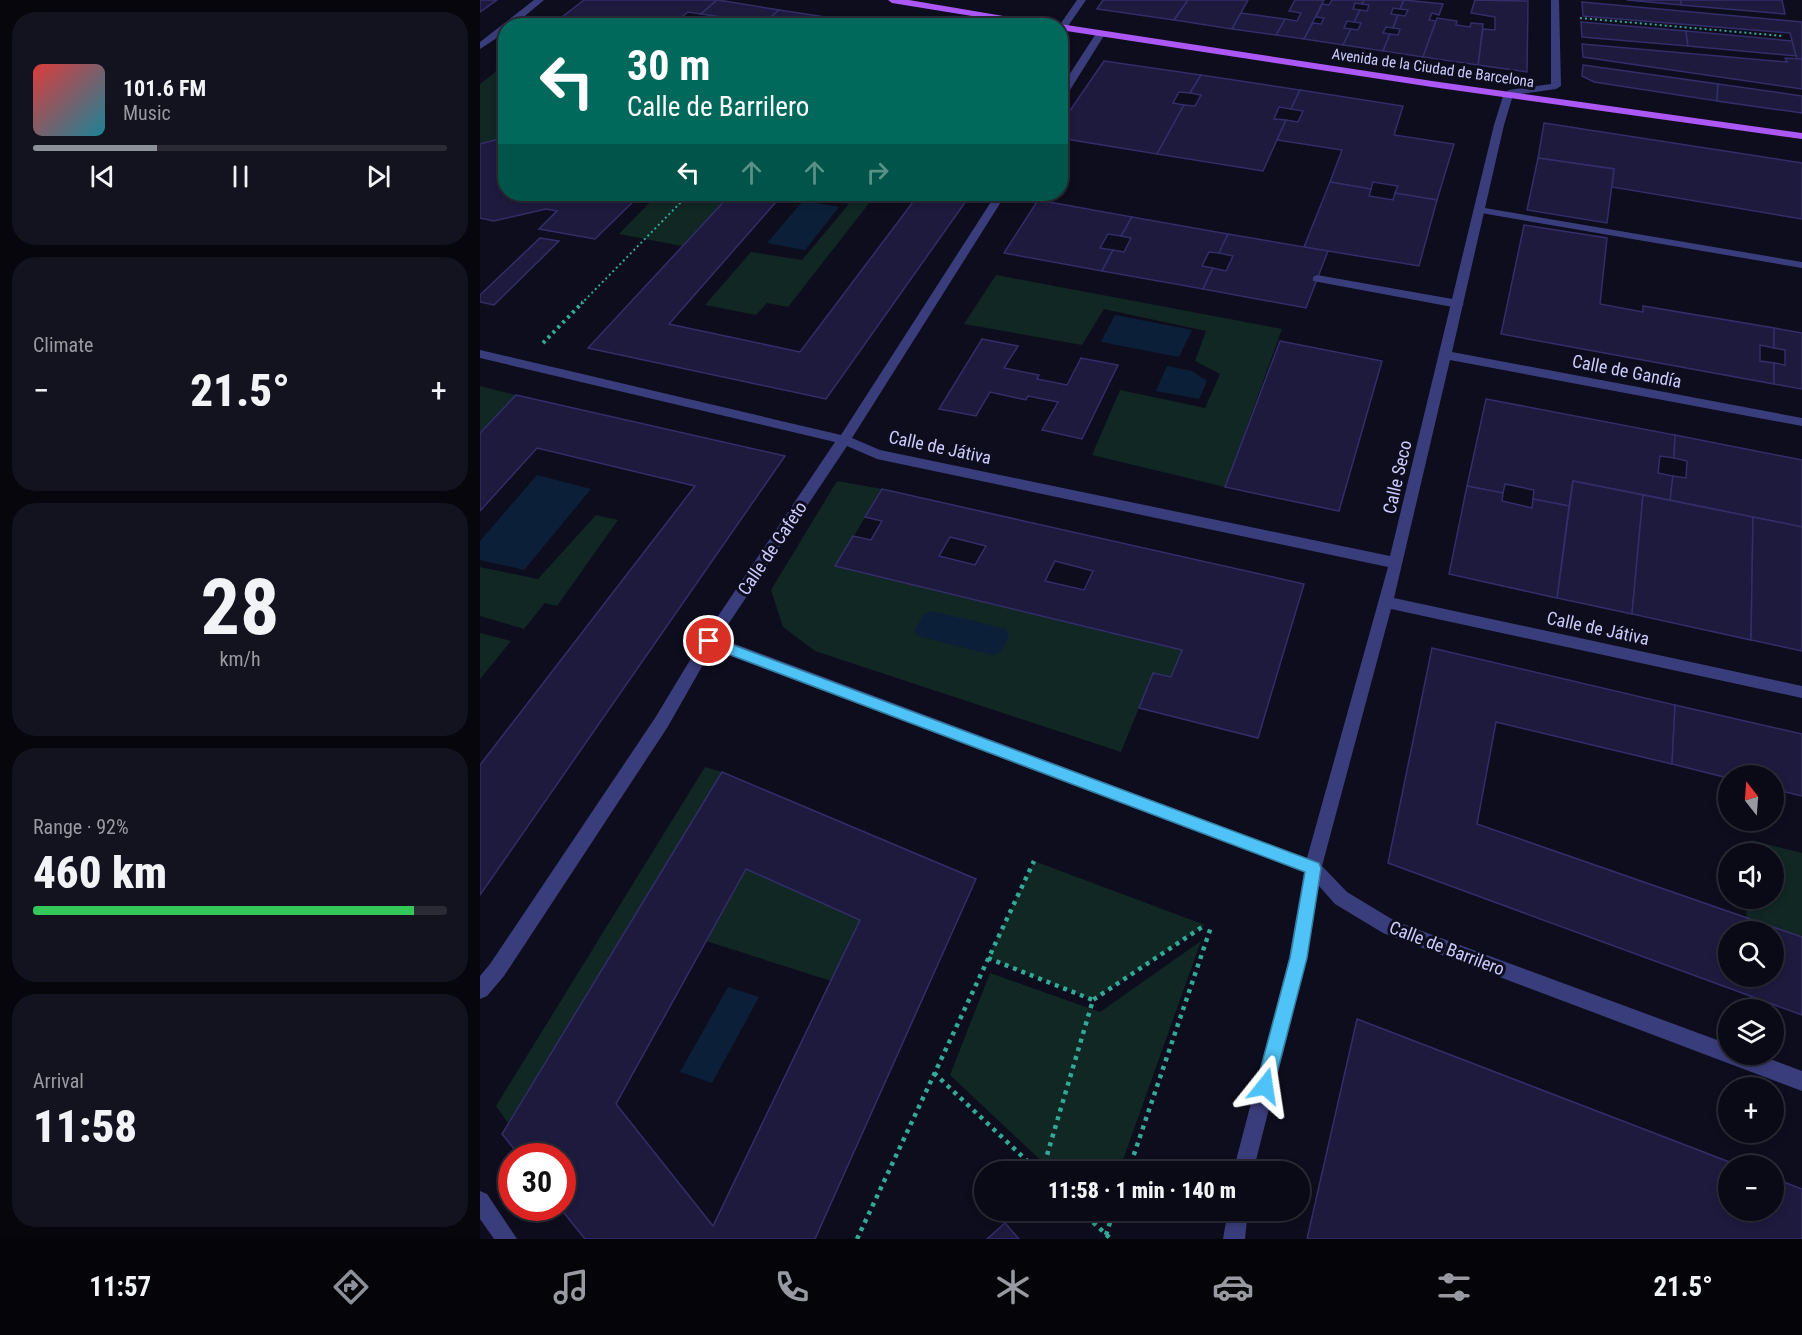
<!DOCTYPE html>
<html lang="en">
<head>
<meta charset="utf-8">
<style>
	body { margin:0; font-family:"Roboto Condensed",sans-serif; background:#13131f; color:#f1f3f6; height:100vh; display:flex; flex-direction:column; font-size:22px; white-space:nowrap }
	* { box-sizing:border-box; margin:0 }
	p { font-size:20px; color:#999aa1 }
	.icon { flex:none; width:33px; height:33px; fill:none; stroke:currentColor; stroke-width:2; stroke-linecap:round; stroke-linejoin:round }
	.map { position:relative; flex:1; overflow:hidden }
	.panel { display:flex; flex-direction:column; gap:12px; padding:12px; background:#06060c; width:480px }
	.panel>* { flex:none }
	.top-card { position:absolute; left:18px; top:18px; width:570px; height:183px; border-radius:24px; box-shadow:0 3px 9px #0003,0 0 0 2px #2a2b35; background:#00695c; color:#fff; overflow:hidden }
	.needle { width:39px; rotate:343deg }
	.tools { position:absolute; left:1238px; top:765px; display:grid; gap:12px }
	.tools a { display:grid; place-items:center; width:66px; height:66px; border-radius:50%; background:#0a0a16; box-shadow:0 3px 9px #0003,0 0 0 2px #2a2b35; font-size:30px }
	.speed { position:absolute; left:18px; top:1143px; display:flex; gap:12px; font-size:30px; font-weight:700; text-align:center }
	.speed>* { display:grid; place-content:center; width:78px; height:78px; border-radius:50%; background:#0a0a16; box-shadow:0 3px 9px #0003,0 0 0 2px #2a2b35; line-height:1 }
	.speed .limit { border:9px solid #d22; background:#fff; color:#111 }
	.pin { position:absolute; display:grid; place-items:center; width:51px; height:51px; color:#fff; margin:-26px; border:3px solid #fff; border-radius:50%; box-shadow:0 2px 6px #0007 }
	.me { position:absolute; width:66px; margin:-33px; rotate:15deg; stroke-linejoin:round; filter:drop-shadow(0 0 4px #0008) }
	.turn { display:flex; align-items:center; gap:21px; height:126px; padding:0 30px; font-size:27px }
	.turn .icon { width:78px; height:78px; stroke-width:2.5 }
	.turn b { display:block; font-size:42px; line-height:51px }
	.lanes { display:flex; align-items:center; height:57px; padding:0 30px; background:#0003; justify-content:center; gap:30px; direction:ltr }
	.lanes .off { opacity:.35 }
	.big { font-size:45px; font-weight:800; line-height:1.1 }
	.panel .card { flex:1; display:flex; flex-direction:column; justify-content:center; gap:9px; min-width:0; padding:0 21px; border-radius:24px; background:#13131f }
	.panel .dial { align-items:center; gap:0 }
	.dial b { font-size:78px; line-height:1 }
	.song { display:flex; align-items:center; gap:18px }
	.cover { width:72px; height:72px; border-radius:9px; background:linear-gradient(135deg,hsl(0 70% 55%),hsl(190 70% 35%)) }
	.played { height:6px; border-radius:3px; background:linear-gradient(90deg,#8c9099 30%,#2a2b35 30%) }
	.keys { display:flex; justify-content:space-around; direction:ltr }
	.heat { display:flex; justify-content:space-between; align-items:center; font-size:33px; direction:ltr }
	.charge { height:9px; border-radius:4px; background:linear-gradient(90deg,#34c759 92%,#2a2b35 0) }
	.trip { position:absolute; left:494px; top:1161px; width:336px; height:60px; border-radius:30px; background:#0a0a16; box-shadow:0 3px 9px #0003,0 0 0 2px #2a2b35; font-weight:800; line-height:60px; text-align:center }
	.tabs { display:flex; height:96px; justify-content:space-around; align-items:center; background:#040409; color:#999aa1 }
	.tabs .icon { width:42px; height:42px }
	.tabs .current { color:#8c9099 }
	.tabs b { font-size:27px; color:#f1f3f6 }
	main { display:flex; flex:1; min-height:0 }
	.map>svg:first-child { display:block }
	.green { fill:#102724 }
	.water { fill:#0b2038 }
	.building { fill:#1d1a3e; stroke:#332d69; stroke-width:1.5; fill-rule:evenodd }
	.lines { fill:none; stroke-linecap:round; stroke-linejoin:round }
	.path-far2 { stroke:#32aa97; stroke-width:2; stroke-dasharray:2 3; stroke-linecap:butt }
	.path-far1 { stroke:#32aa97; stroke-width:4; stroke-dasharray:3 4; stroke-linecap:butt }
	.path { stroke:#32aa97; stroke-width:4.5; stroke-dasharray:4 5; stroke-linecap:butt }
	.lane { fill:#3a3d7b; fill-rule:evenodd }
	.street { fill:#3a3d7b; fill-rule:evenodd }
	.primary { fill:#ac57f8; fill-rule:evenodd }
	.route { fill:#4fc3f7; stroke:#337fa1; stroke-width:1.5 }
	.labels { text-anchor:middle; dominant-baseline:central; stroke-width:6; stroke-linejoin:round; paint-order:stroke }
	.far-street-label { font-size:15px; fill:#cccbfd; stroke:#0e0d1d }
	.street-label { font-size:18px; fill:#cccbfd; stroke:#0e0d1d }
</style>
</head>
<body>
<main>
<section class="panel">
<div class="card">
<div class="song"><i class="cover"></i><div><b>101.6 FM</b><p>Music</p></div></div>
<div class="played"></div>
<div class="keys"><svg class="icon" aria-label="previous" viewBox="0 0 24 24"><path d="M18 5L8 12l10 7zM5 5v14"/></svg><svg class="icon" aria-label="pause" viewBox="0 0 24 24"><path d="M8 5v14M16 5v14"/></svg><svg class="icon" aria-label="next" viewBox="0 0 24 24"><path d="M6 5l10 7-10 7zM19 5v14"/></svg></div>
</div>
<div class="card"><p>Climate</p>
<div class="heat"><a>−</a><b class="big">21.5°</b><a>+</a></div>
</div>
<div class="card dial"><b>28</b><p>km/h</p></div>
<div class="card"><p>Range · 92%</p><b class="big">460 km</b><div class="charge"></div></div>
<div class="card"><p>Arrival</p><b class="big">11:58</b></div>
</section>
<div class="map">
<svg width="1322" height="1239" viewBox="0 0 1322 1239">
	<rect width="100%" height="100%" fill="#0e0d1d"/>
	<g class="green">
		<path d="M23,66h2v71l-25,7v-60z"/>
		<path d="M178,194h73l-49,52 -63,-12z"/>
		<path d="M317,194h60l13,8 -82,105 -21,-4 -11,12 -51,-10 46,-53 51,8 47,-56z"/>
		<path d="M516,275l286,54 -57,158 -133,-32 28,-65 85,18 15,-34 -25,-13 11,-30 -102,-22 -22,36 -118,-21z"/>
		<path d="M0,386l36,9 -36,38z"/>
		<path d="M357,481l45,8 -46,77 346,84 -11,27 -18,-4 -32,79 -306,-101 -32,-24 -12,-37z"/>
		<path d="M116,515l22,5 -61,86 -12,-3 -21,26 -44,-13v-49l58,12z"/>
		<path d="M0,633l31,8 -31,38z"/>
		<path d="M225,767l17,5 -214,351 -12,-17z"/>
		<path d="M1271,840l51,13v84l-56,-19 1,-19 26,-1v-44l-23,-1z"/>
		<path d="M554,861l171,64 -112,75 -105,-42z"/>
		<path d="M266,869l114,51 -29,61 -125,-40z"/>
		<path d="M721,941l-82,230h-67l-102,-96 40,-102 110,39z"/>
	</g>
	<g class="water">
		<path d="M323,201l36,6 -34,43 -38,-7z"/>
		<path d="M635,315l77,15 -13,27 -78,-15z"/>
		<path d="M687,366l25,5 15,10 -8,18 -43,-8z"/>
		<path d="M57,475l54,14 -67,81 -44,-10v-19z"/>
		<path d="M452,611l74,18 3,7 -8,16 -8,3 -75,-19 -4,-5 9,-16z"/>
		<path d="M248,987l31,10 -47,86 -32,-11z"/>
	</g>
	<g class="building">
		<path d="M0,0h17l-17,12z"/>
		<path d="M104,0h133l-16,14 -13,-2 -16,13 3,1 -122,-2z"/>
		<path d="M237,0h1l61,10 -16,14 -16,-2 -4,4h-30l9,-9 -21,-3z"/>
		<path d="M623,0h85l-14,20 -77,-11z"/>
		<path d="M708,0h60l-16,29 -58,-9z"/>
		<path d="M815,0h29l-20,39 -28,-4 9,-16 12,2 4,-8 -12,-2z"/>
		<path d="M852,0h32l-2,4 -7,-1 -2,6 7,1 -6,12 -7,-1 -3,7 7,1 -8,16 -39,-6 9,-16 8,1 3,-6 -8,-1 6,-13 7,1z"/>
		<path d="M884,0h40l-4,9 -7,-1 -2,6 7,1 -5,13 -7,-1 -3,6 7,1 -7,17 -40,-6 8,-16 7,1 3,-7 -7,-1 6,-12 7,1 2,-6 -7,-1z"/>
		<path d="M924,0l39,4 -4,11 -7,-2 -3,7 7,1 -13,36 -40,-6 7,-17 8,1 2,-6 -7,-1 5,-13 7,1 3,-6 -8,-1z"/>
		<path d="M995,0l53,1 -1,71 -49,-7 5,-36 12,1v-13l-24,-4z"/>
		<path d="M1147,0h54v5z"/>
		<path d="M1201,0h101l3,14 -104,-9z"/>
		<path d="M1102,2l220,20v37h-5l-7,-26 -207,-17z"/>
		<path d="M299,10l53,8 -8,8 -61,-2z"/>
		<path d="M761,13l44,6 -9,16 -44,-6z"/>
		<path d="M352,18l49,8h-57z"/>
		<path d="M957,18l20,3 -1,4 14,2 1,-4 12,1 -5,41 -55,-8z"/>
		<path d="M1101,22l105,9 2,15 -106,-9z"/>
		<path d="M1206,31l106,10 4,15 -108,-10z"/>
		<path d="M1102,44l205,18 -2,-4 17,1v30l-219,-32z"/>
		<path d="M624,61l97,14 -11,18 -11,-1 -6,11 11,2 -27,49 -97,-16v-13z"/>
		<path d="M1103,65l135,19 -1,17 -123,-19 -12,-6z"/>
		<path d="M721,75l99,15 -9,19 -12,-2 -5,12 12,1 -23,51 -106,-17 27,-49 11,1 6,-11 -11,-2z"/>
		<path d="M1238,84l84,12v17l-85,-12z"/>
		<path d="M820,90l103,16 -9,29 60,9 -17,56 -42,-7 3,-7 -25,-4 -2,7 -41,-7 12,-32 -65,-10 9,-20 12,2 5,-11 -12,-2z"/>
		<path d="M1064,123l258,40v56l-190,-32 2,-18 -76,-11z"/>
		<path d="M26,137v57h135l-46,45 -56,-10 18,-18 -11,-2 -52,12 -14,-3v-74z"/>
		<path d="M1058,158l76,11 -7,54 -80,-13z"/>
		<path d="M850,182l41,7 -2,7 24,4 2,-7 42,7 -18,66 -115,-19z"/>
		<path d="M251,194h52l-114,130 131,28 119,-158h52l-145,205 -238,-51z"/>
		<path d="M558,200l94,17 -11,19 -13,-2 -8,14 13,2 -11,21 -98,-18z"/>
		<path d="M652,217l96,17 -9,19 -10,-1 -7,14 11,2 -10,21 -101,-18 11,-21 11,2 7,-14 -10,-2z"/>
		<path d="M1044,225l83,13 -7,66 43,8v-6l131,22v20l-14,-3v16l14,2v21l-273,-50z"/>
		<path d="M748,234l100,17 -22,57 -103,-19 10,-21 13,3 7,-15 -14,-3z"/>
		<path d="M60,238l19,3 -65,64 -14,-3v-7z"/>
		<path d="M1294,328l28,5v56l-28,-5v-21l11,2v-15l-11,-2z"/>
		<path d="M502,339l36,7 -14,22 35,7 -2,4 30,6 14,-27 37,7 -36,74 -40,-9 16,-28 -30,-6 -2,4 -36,-8 -14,24 -37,-7z"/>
		<path d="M800,341l102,20 -43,150 -114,-24z"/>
		<path d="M36,395l269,61 -305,439v-130l215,-279 -158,-38 -57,63v-78z"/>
		<path d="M1006,399l189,36 -1,23 -14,-2 -2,17 15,3 -3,24 -97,-19 -4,25 -36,-7 1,-9 -29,-6 -2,9 -36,-7z"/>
		<path d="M1195,435l127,25v67l-132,-27 3,-24 13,2 1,-17 -13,-3z"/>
		<path d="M1093,481l70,14 -11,119 -75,-16z"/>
		<path d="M987,486l36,7 -1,8 30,7 1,-9 36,7 -12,92 -108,-24z"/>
		<path d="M402,489l422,95 -46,154 -119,-30 14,-35 18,4 11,-27 -347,-84 18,-30 18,4 11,-19 -17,-4zM470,537l36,9 -11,19 -36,-9zM575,561l38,10 -9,19 -39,-9z"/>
		<path d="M1163,495l110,22 -2,123 -119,-26z"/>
		<path d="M1273,517l49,10v124l-51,-11z"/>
		<path d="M952,648l243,57 -3,59 -176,-42 -19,102 325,113v78l-414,-152zM1248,932h45v44h-45z"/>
		<path d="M1195,705l127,29v62l-29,-7v-13h-45v2l-56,-14z"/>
		<path d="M242,772l254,107 -161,360h-230l-25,-31h2v-52h-42l-18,-22zM266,869l114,51 -147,306 -97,-122z"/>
		<path d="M877,1019l383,147h-12v44h45v-32l29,11v50h-495z"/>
		<path d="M525,1223l14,16h-32z"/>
	</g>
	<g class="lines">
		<g class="path-far2">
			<path d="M1100,18l203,18"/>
			<path d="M101,304l108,-110"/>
		</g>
		<path class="path-far1" d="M63,343l40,-41"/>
		<g class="path">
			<path d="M508,958l105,42"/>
			<path d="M454,1073l105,99"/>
			<path d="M562,1172l51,-172 112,-75"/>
			<path d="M648,1172l83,-245"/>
			<path d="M600,1210l31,29"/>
			<path d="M626,1235l8,-25"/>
			<path d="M377,1239l177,-378"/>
		</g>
		<g class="lane">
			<path d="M999,207l323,55v6l-327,-56v-4z"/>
			<path d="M837,275l141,25 6,4 -6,4 -145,-27v-4z"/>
		</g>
		<g class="street">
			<path d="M54,0h10l-31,26h-7v6l-26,17v-7z"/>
			<path d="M597,0h9l-20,29h-6l-1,-3z"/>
			<path d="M1071,0h8l2,86 -5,3 -43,6 -9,30 -52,227 350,66v8l-352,-66 -56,238 408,88v12l-411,-89 -69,257 25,26 48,29 333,123v10h29l45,17v20l-419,-158 -48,-29 -16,-18 -12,72 -54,214h-20l56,-214 15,-86 -592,-223 -45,79 -163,248 -17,20 -7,3v-23l10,-12 165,-246 49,-81 131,-195 -355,-84v-8l361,85 155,-241h10l-154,244 28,12 510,106 104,-431 10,-32 5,-3 42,-6zM367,446l30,13 511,108 -81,291 -588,-220z"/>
			<path d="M617,32l8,2 -40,64 -5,3v-12z"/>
			<path d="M0,1191l7,3 30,45h-23l-14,-20z"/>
			<path d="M748,1210h20l-3,29h-22z"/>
		</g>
		<path class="primary" d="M408,0h21l148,25 3,-1 372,57 370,52v6l-370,-52 -372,-57v-4h-27l-141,-23z"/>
	</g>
	<path class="route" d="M229,636l610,227 2,5 -14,90 -35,134 -7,3 -6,-3 -3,-6 34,-128 15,-86 -601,-227 -2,-4 2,-3z"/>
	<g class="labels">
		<g class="far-street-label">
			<text transform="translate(953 68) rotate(8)">Avenida de la Ciudad de Barcelona</text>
		</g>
		<g class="street-label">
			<text transform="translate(1147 371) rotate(11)">Calle de Gandía</text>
			<text transform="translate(460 447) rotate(12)">Calle de Játiva</text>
			<text transform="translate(917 477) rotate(-77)">Calle Seco</text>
			<text transform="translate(292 548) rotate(-56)">Calle de Cafeto</text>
			<text transform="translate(1118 628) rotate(12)">Calle de Játiva</text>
			<text transform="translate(967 948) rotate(21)">Calle de Barrilero</text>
		</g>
	</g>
</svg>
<div class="tools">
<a><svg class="needle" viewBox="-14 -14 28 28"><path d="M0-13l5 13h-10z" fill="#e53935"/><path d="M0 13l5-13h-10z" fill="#999aa1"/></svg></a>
<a><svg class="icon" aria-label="sound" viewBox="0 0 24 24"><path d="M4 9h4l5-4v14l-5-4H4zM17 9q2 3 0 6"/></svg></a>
<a><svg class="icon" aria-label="search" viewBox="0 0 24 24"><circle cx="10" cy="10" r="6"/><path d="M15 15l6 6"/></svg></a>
<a><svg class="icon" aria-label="layers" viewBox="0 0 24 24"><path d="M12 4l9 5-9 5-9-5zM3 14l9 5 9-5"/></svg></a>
<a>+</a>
<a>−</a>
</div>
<div class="speed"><div class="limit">30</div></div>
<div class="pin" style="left:229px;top:641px;background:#d93025"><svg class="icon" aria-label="arrive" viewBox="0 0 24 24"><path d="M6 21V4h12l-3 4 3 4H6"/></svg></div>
<svg class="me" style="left:785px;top:1086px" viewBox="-20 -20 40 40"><path d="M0-17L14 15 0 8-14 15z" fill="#4fc3f7" stroke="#fff" stroke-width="4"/></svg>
<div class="trip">11:58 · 1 min · 140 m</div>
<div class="top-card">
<div class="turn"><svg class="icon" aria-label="left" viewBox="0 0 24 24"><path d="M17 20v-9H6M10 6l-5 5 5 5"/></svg><div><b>30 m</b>Calle de Barrilero</div></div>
<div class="lanes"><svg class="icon" aria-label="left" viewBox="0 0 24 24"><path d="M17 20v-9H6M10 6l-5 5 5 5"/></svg><svg class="icon off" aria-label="ahead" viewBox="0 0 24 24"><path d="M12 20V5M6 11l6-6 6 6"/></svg><svg class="icon off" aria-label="ahead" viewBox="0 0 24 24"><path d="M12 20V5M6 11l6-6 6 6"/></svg><svg class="icon off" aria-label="right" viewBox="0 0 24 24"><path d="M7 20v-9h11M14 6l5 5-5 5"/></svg></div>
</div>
</div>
</main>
<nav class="tabs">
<b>11:57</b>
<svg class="icon current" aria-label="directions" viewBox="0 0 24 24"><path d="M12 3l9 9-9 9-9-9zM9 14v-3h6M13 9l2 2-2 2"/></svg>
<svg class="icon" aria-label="music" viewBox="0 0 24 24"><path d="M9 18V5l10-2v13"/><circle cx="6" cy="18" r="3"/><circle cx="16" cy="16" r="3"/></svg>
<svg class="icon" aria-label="phone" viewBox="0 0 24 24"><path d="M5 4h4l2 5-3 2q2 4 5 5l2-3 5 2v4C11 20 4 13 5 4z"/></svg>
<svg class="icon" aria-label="climate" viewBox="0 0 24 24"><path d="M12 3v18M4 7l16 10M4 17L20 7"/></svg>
<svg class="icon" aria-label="car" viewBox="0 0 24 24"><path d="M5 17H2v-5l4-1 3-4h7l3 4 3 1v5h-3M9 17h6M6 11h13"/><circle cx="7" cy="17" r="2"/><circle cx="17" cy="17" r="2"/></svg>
<svg class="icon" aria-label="filters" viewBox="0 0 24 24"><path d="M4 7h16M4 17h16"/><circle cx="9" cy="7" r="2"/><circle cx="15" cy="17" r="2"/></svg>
<b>21.5°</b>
</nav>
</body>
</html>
